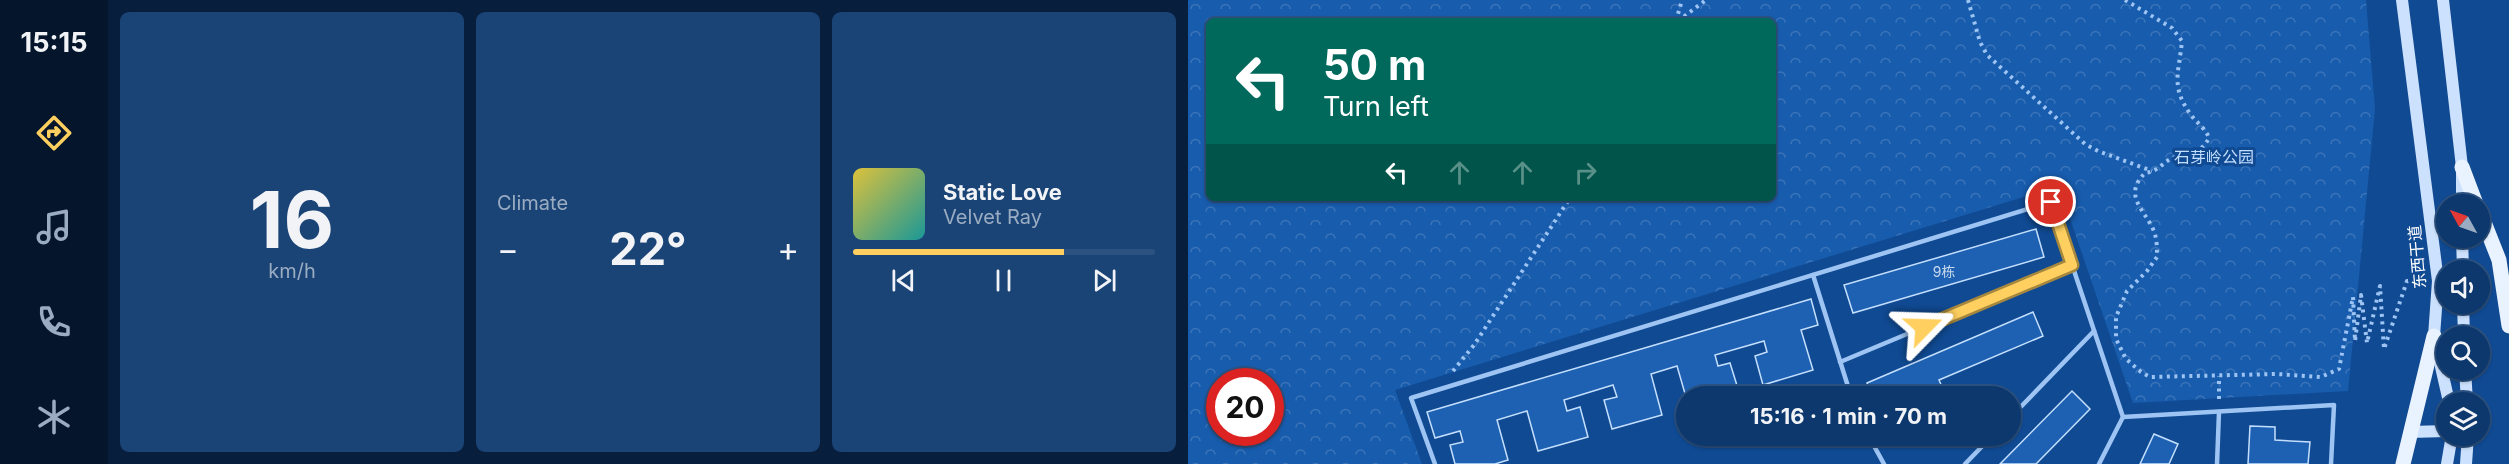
<!DOCTYPE html>
<html lang="en">
<head>
<meta charset="utf-8">
<style>
	body { margin:0; font-family:Inter,"Noto Sans SC",sans-serif; background:#1a4376; color:#f1f3f6; height:100vh; display:flex; flex-direction:column; font-size:22px; white-space:nowrap }
	* { box-sizing:border-box; margin:0 }
	p { font-size:20px; color:#9aacc2 }
	.icon { flex:none; width:33px; height:33px; fill:none; stroke:currentColor; stroke-width:2; stroke-linecap:round; stroke-linejoin:round }
	.map { position:relative; flex:1; overflow:hidden }
	.sheet { display:flex; flex-direction:column; gap:12px; padding:12px; background:#071f3c; width:1080px }
	.sheet>* { flex:none }
	.hud { position:absolute; left:18px; top:18px; width:570px; height:183px; border-radius:9px; box-shadow:0 2px 4px #0004,0 0 0 2px #2c5281; background:#00695c; color:#fff; overflow:hidden }
	.needle { width:39px; rotate:310deg }
	.fabs { position:absolute; left:1248px; top:194px; display:grid; gap:12px }
	.fabs a { display:grid; place-items:center; width:54px; height:54px; border-radius:50%; background:#0c386e; box-shadow:0 2px 4px #0004,0 0 0 2px #2c5281; font-size:30px }
	.speed { position:absolute; left:18px; top:368px; display:flex; gap:12px; font-size:30px; font-weight:700; text-align:center }
	.speed>* { display:grid; place-content:center; width:78px; height:78px; border-radius:50%; background:#0c386e; box-shadow:0 2px 4px #0004,0 0 0 2px #2c5281; line-height:1 }
	.speed .limit { border:9px solid #d22; background:#fff; color:#111 }
	.pin { position:absolute; display:grid; place-items:center; width:51px; height:51px; color:#fff; margin:-26px; border:3px solid #fff; border-radius:50%; box-shadow:0 2px 6px #0007 }
	.me { position:absolute; width:66px; margin:-33px; rotate:68deg; stroke-linejoin:round; filter:drop-shadow(0 0 4px #0008) }
	.turn { display:flex; align-items:center; gap:21px; height:126px; padding:0 18px; font-size:27px }
	.turn .icon { width:78px; height:78px; stroke-width:2.5 }
	.turn b { display:block; font-size:42px; line-height:51px }
	.lanes { display:flex; align-items:center; height:57px; padding:0 18px; background:#0003; justify-content:center; gap:30px; direction:ltr }
	.lanes .off { opacity:.35 }
	.big { font-size:45px; font-weight:700; line-height:1.1 }
	.sheet .tile { flex:1; display:flex; flex-direction:column; justify-content:center; gap:9px; min-width:0; padding:0 21px; border-radius:9px; background:#1a4376 }
	.sheet .dial { align-items:center; gap:0 }
	.dial b { font-size:78px; line-height:1 }
	.song { display:flex; align-items:center; gap:18px }
	.cover { width:72px; height:72px; border-radius:9px; background:linear-gradient(135deg,hsl(50 70% 55%),hsl(180 70% 35%)) }
	.played { height:6px; border-radius:3px; background:linear-gradient(90deg,#ffd05f 70%,#2c5281 70%) }
	.keys { display:flex; justify-content:space-around; direction:ltr }
	.heat { display:flex; justify-content:space-between; align-items:center; font-size:33px; direction:ltr }
	.sheet .tiles { flex:1; display:grid; gap:12px; grid-template-columns:repeat(3,1fr) }
	.trip { position:absolute; left:488px; top:386px; width:345px; height:60px; border-radius:30px; background:#0c386e; box-shadow:0 2px 4px #0004,0 0 0 2px #2c5281; font-weight:700; line-height:60px; text-align:center }
	main { display:flex; flex:1; min-height:0 }
	.tabs { display:flex; flex-direction:column; width:108px; justify-content:space-around; align-items:center; background:#05162c; color:#9aacc2 }
	.tabs .icon { width:42px; height:42px }
	.tabs .on { color:#ffd05f }
	.tabs b { font-size:27px; color:#f1f3f6 }
	.map>svg:first-child { display:block }
	.park { fill:url(#park-crowns); fill-rule:evenodd }
	.building { fill:#1e61b2; stroke:#c4dffe; stroke-width:1.5 }
	.lines { fill:none; stroke-linecap:round; stroke-linejoin:round }
	.path { stroke:#9dc4f3; stroke-width:4; stroke-dasharray:3 4.5; stroke-linecap:butt }
	.service { stroke:#9dc4f3; stroke-width:4.5 }
	.secondary { stroke:#cce1fd; stroke-width:12 }
	.primary { stroke:#e9f2ff; stroke-width:15 }
	.route-casing { stroke:#a6873e; stroke-width:15 }
	.route { stroke:#ffd05f; stroke-width:10 }
	.labels { text-anchor:middle; dominant-baseline:central; stroke-width:6; stroke-linejoin:round; paint-order:stroke }
	.number-label { font-size:14px; fill:#c7d8ec }
	.park-label { font-size:16px; fill:#c4dffe; stroke:#104a93 }
	.street-label { font-size:16px; fill:#fff; stroke:#104a93 }
</style>
</head>
<body>
<main>
<nav class="tabs">
<b>15:15</b>
<svg class="icon on" aria-label="directions" viewBox="0 0 24 24"><path d="M12 3l9 9-9 9-9-9zM9 14v-3h6M13 9l2 2-2 2"/></svg>
<svg class="icon" aria-label="music" viewBox="0 0 24 24"><path d="M9 18V5l10-2v13"/><circle cx="6" cy="18" r="3"/><circle cx="16" cy="16" r="3"/></svg>
<svg class="icon" aria-label="phone" viewBox="0 0 24 24"><path d="M5 4h4l2 5-3 2q2 4 5 5l2-3 5 2v4C11 20 4 13 5 4z"/></svg>
<svg class="icon" aria-label="climate" viewBox="0 0 24 24"><path d="M12 3v18M4 7l16 10M4 17L20 7"/></svg>
</nav>
<section class="sheet">
<div class="tiles">
<div class="tile dial"><b>16</b><p>km/h</p></div>
<div class="tile"><p>Climate</p>
<div class="heat"><a>−</a><b class="big">22°</b><a>+</a></div>
</div>
<div class="tile">
<div class="song"><i class="cover"></i><div><b>Static Love</b><p>Velvet Ray</p></div></div>
<div class="played"></div>
<div class="keys"><svg class="icon" aria-label="previous" viewBox="0 0 24 24"><path d="M18 5L8 12l10 7zM5 5v14"/></svg><svg class="icon" aria-label="pause" viewBox="0 0 24 24"><path d="M8 5v14M16 5v14"/></svg><svg class="icon" aria-label="next" viewBox="0 0 24 24"><path d="M6 5l10 7-10 7zM19 5v14"/></svg></div>
</div>
</div>
</section>
<div class="map">
<svg width="1321" height="464" viewBox="0 0 1321 464">
	<defs>
		<pattern id="park-crowns" width="20" height="18" patternUnits="userSpaceOnUse" patternTransform="scale(1.5)"><rect width="20" height="18" fill="#185cad"/><path d="M2 6a3 3 0 1 1 6 0M12 15a3 3 0 1 1 6 0" fill="none" stroke="#3b74b9"/></pattern>
	</defs>
	<rect width="100%" height="100%" fill="#104a93"/>
	<path class="park" d="M0,0h1178l9,109 -27,282 -215,12 -74,-217 -664,204 27,74h-234zM21,21h564v177h-564zM32,381h50v51h-50z"/>
	<g class="building">
		<path d="M848,229l8,28 -191,56 -9,-28z"/>
		<path d="M623,299l7,26 -17,5 12,40 -50,15 -8,-29 12,-4 -3,-11 -49,14 3,11 12,-3 9,29 -14,4 -39,1 -9,-31 -26,8 11,41 -50,14 -8,-29 13,-3 -4,-12 -49,15 3,11 13,-4 8,30 -50,14 -11,-40 -30,9 11,40 -13,4h-40l-5,-19 13,-3 -3,-11 -25,7 -8,-26z"/>
		<path d="M845,312l10,24 -104,44 7,16h-74l-5,-13z"/>
		<path d="M884,391l18,18 -54,55h-36z"/>
		<path d="M1062,426l25,1v13l35,2 -2,22h-60z"/>
		<path d="M966,434l24,10 -9,20h-29z"/>
	</g>
	<g class="lines">
		<g class="path">
			<path d="M780,0l12,42 7,13 98,89 13,7 54,20"/>
			<path d="M937,0l47,28 10,13c-3,32 -12,45 9,74 6,8 15,14 18,23 -8,16 -19,14 -34,19 -12,4 -15,14 -30,16 -22,22 -2,35 8,56 4,8 4,19 4,28l-10,14 -20,20 -11,26v22l10,20 15,13 9,5 127,-3 44,3 18,-8 14,-72 2,44 6,-46 6,48 13,-57 4,63 23,-68h15"/>
			<path d="M488,21l6,-21"/>
			<path d="M490,21l28,-21"/>
			<path d="M265,371l21,-26 96,-147"/>
			<path d="M1031,399v-23"/>
		</g>
		<g class="service">
			<path d="M625,275l38,121"/>
			<path d="M652,362l232,-97"/>
			<path d="M822,418l84,-87"/>
			<path d="M680,435l16,29"/>
			<path d="M247,464l-24,-66 640,-196 72,215 211,-12 -3,59"/>
			<path d="M777,464l28,-29"/>
			<path d="M911,464l24,-47"/>
			<path d="M1029,464l2,-52"/>
		</g>
		<g class="secondary">
			<path d="M1214,0l36,281 -4,55 15,66"/>
			<path d="M1255,0l19,167v37"/>
			<path d="M1274,237l1,33"/>
			<path d="M1275,303l1,33"/>
			<path d="M1277,369l2,33"/>
			<path d="M1222,432l36,-1"/>
			<path d="M1259,464l5,-29"/>
			<path d="M1278,464l2,-29"/>
		</g>
		<g class="primary">
			<path d="M1274,167l14,37"/>
			<path d="M1292,212l19,48 10,66"/>
			<path d="M1215,464l31,-128"/>
		</g>
	</g>
	<g class="lines">
		<g class="route-casing">
			<path id="route" d="M736,327l148,-62 -21,-63"/>
		</g>
		<use href="#route" class="route"/>
	</g>
	<g class="labels">
		<g class="number-label">
			<text x="756" y="271">9栋</text>
		</g>
		<g class="park-label">
			<text x="1026" y="157">石芽岭公园</text>
		</g>
		<g class="street-label">
			<text transform="translate(1229 257) rotate(-95)">东西干道</text>
		</g>
	</g>
</svg>
<div class="fabs">
<a><svg class="needle" viewBox="-14 -14 28 28"><path d="M0-13l5 13h-10z" fill="#e53935"/><path d="M0 13l5-13h-10z" fill="#9aacc2"/></svg></a>
<a><svg class="icon" aria-label="sound" viewBox="0 0 24 24"><path d="M4 9h4l5-4v14l-5-4H4zM17 9q2 3 0 6"/></svg></a>
<a><svg class="icon" aria-label="search" viewBox="0 0 24 24"><circle cx="10" cy="10" r="6"/><path d="M15 15l6 6"/></svg></a>
<a><svg class="icon" aria-label="layers" viewBox="0 0 24 24"><path d="M12 4l9 5-9 5-9-5zM3 14l9 5 9-5"/></svg></a>
</div>
<div class="speed"><div class="limit">20</div></div>
<div class="pin" style="left:863px;top:202px;background:#d93025"><svg class="icon" aria-label="arrive" viewBox="0 0 24 24"><path d="M6 21V4h12l-3 4 3 4H6"/></svg></div>
<svg class="me" style="left:736px;top:327px" viewBox="-20 -20 40 40"><path d="M0-17L14 15 0 8-14 15z" fill="#ffd05f" stroke="#fff" stroke-width="4"/></svg>
<div class="trip">15:16 · 1 min · 70 m</div>
<div class="hud">
<div class="turn"><svg class="icon" aria-label="left" viewBox="0 0 24 24"><path d="M17 20v-9H6M10 6l-5 5 5 5"/></svg><div><b>50 m</b>Turn left</div></div>
<div class="lanes"><svg class="icon" aria-label="left" viewBox="0 0 24 24"><path d="M17 20v-9H6M10 6l-5 5 5 5"/></svg><svg class="icon off" aria-label="ahead" viewBox="0 0 24 24"><path d="M12 20V5M6 11l6-6 6 6"/></svg><svg class="icon off" aria-label="ahead" viewBox="0 0 24 24"><path d="M12 20V5M6 11l6-6 6 6"/></svg><svg class="icon off" aria-label="right" viewBox="0 0 24 24"><path d="M7 20v-9h11M14 6l5 5-5 5"/></svg></div>
</div>
</div>
</main>
</body>
</html>
